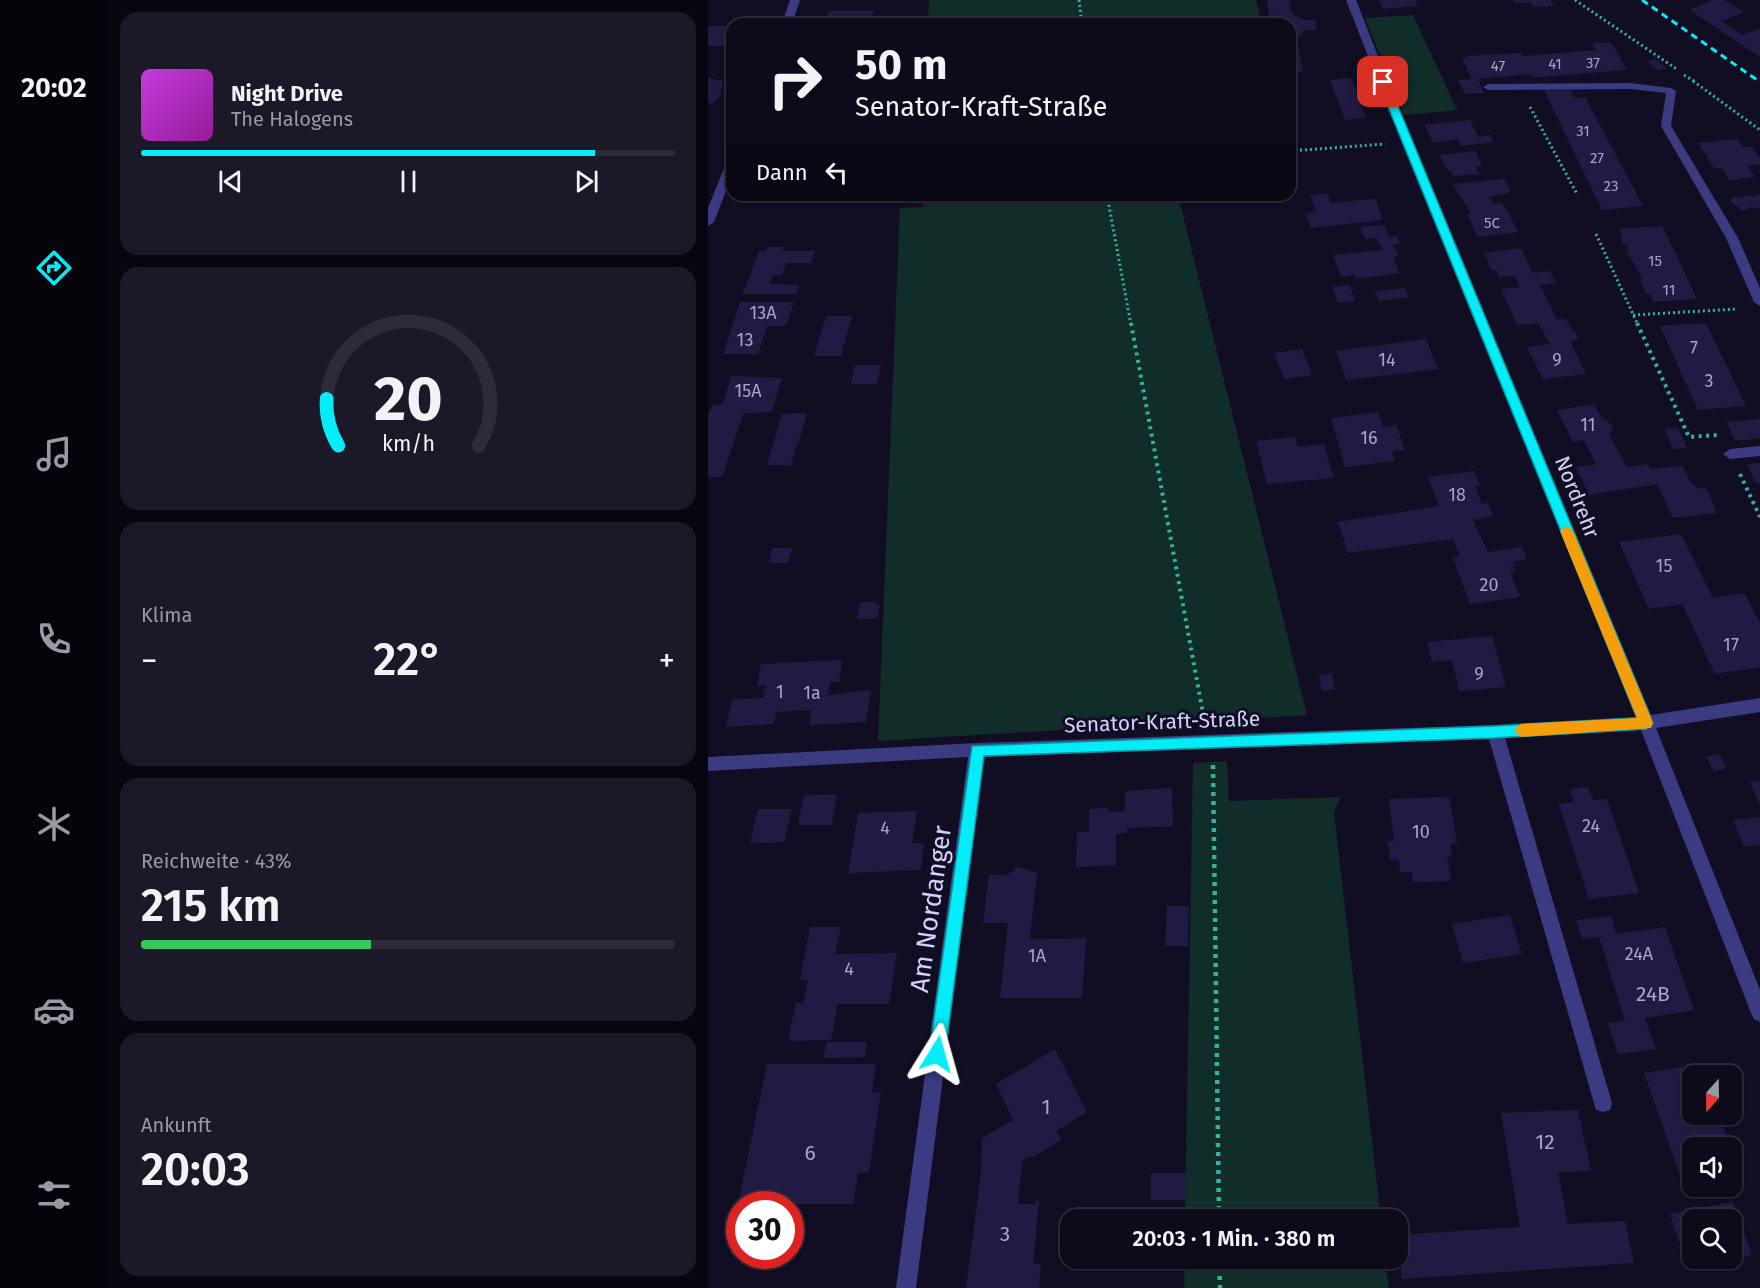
<!DOCTYPE html>
<html lang="de">
<head>
<meta charset="utf-8">
<style>
	body { margin:0; font-family:"Fira Sans",sans-serif; background:#1b1827; color:#f1f3f6; height:100vh; display:flex; flex-direction:column; font-size:22px; white-space:nowrap }
	* { box-sizing:border-box; margin:0 }
	p { font-size:20px; color:#9a9aa2 }
	.icon { flex:none; width:33px; height:33px; fill:none; stroke:currentColor; stroke-width:2; stroke-linecap:round; stroke-linejoin:round }
	.map { position:relative; flex:1; overflow:hidden }
	.details { display:flex; flex-direction:column; gap:12px; padding:12px; background:#07060e; width:600px }
	.details>* { flex:none }
	.top-card { position:absolute; left:18px; top:18px; width:570px; height:183px; border-radius:18px; box-shadow:0 2px 4px #0004,0 0 0 2px #2d2b39; background:#0d0a1a; color:#f1f3f6; overflow:hidden }
	.needle { width:39px; rotate:200deg }
	.tools { position:absolute; left:974px; top:1065px; display:grid; gap:12px }
	.tools a { display:grid; place-items:center; width:60px; height:60px; border-radius:12px; background:#0d0a1a; box-shadow:0 2px 4px #0004,0 0 0 2px #2d2b39; font-size:30px }
	.speed { position:absolute; left:18px; top:1191px; display:flex; gap:12px; font-size:30px; font-weight:700; text-align:center }
	.speed>* { display:grid; place-content:center; width:78px; height:78px; border-radius:50%; background:#0d0a1a; box-shadow:0 2px 4px #0004,0 0 0 2px #2d2b39; line-height:1 }
	.speed .limit { border:9px solid #d22; background:#fff; color:#111 }
	.pin { position:absolute; display:grid; place-items:center; width:51px; height:51px; color:#fff; margin:-26px; border-radius:12px; box-shadow:0 3px 9px #0006 }
	.me { position:absolute; width:66px; margin:-33px; rotate:8deg; stroke-linejoin:round; filter:drop-shadow(0 0 4px #0008) }
	.turn { display:flex; align-items:center; gap:21px; height:126px; padding:0 30px; font-size:27px }
	.turn .icon { width:78px; height:78px; stroke-width:2.5 }
	.turn b { display:block; font-size:42px; line-height:51px }
	.then { display:flex; align-items:center; height:57px; padding:0 30px; background:#0003; gap:12px; font-size:22px }
	.big { font-size:45px; font-weight:600; line-height:1.1 }
	.details .tile { flex:1; display:flex; flex-direction:column; justify-content:center; gap:9px; min-width:0; padding:0 21px; border-radius:18px; background:#1b1827 }
	.details .dial { align-items:center; gap:0 }
	.dial svg { height:156px; overflow:visible; fill:none; stroke:#2d2b39; stroke-width:7; stroke-linecap:round; text-anchor:middle }
	.dial text { fill:#f1f3f6; stroke:none }
	.song { display:flex; align-items:center; gap:18px }
	.cover { width:72px; height:72px; border-radius:9px; background:linear-gradient(135deg,hsl(290 70% 55%),hsl(300 70% 35%)) }
	.played { height:6px; border-radius:3px; background:linear-gradient(90deg,#04ecf7 85%,#2d2b39 85%) }
	.keys { display:flex; justify-content:space-around; direction:ltr }
	.heat { display:flex; justify-content:space-between; align-items:center; font-size:33px; direction:ltr }
	.charge { height:9px; border-radius:4px; background:linear-gradient(90deg,#34c759 43%,#2d2b39 0) }
	.trip { position:absolute; left:352px; top:1209px; width:348px; height:60px; border-radius:18px; background:#0d0a1a; box-shadow:0 2px 4px #0004,0 0 0 2px #2d2b39; font-weight:600; line-height:60px; text-align:center }
	main { display:flex; flex:1; min-height:0 }
	.tabs { display:flex; flex-direction:column; width:108px; justify-content:space-around; align-items:center; background:#05040a; color:#9a9aa2 }
	.tabs .icon { width:42px; height:42px }
	.tabs .active { color:#04ecf7 }
	.tabs b { font-size:27px; color:#f1f3f6 }
	.map>svg:first-child { display:block }
	.green { fill:#112d2a }
	.building { fill:#211b43 }
	.lines { fill:none; stroke-linecap:round; stroke-linejoin:round }
	.path-far2 { stroke:#31b3a3; stroke-width:3; stroke-dasharray:2 3; stroke-linecap:butt }
	.path-far1 { stroke:#31b3a3; stroke-width:4; stroke-dasharray:3 4.5; stroke-linecap:butt }
	.path { stroke:#31b3a3; stroke-width:4.5; stroke-dasharray:4 5; stroke-linecap:butt }
	.minor { fill:#3a3b81; fill-rule:evenodd }
	.rail { stroke:#04ecf7; stroke-width:3; stroke-dasharray:7 5; stroke-linecap:butt }
	.route { fill:#04ecf7; stroke:#0399a1; stroke-width:1.5 }
	.slow { fill:#f59e0b }
	.labels { text-anchor:middle; dominant-baseline:central; stroke-width:6; stroke-linejoin:round; paint-order:stroke }
	.far-number-label { font-size:15px; fill:#a7a4cf }
	.number-label { font-size:18px; fill:#a7a4cf }
	.street-label { font-size:21px; fill:#d4d1fe; stroke:#110e23 }
	.near-number-label { font-size:21px; fill:#a7a4cf }
	.near-street-label { font-size:26px; fill:#d4d1fe; stroke:#110e23 }
</style>
</head>
<body>
<main>
<nav class="tabs">
<b>20:02</b>
<svg class="icon active" aria-label="directions" viewBox="0 0 24 24"><path d="M12 3l9 9-9 9-9-9zM9 14v-3h6M13 9l2 2-2 2"/></svg>
<svg class="icon" aria-label="music" viewBox="0 0 24 24"><path d="M9 18V5l10-2v13"/><circle cx="6" cy="18" r="3"/><circle cx="16" cy="16" r="3"/></svg>
<svg class="icon" aria-label="phone" viewBox="0 0 24 24"><path d="M5 4h4l2 5-3 2q2 4 5 5l2-3 5 2v4C11 20 4 13 5 4z"/></svg>
<svg class="icon" aria-label="climate" viewBox="0 0 24 24"><path d="M12 3v18M4 7l16 10M4 17L20 7"/></svg>
<svg class="icon" aria-label="car" viewBox="0 0 24 24"><path d="M5 17H2v-5l4-1 3-4h7l3 4 3 1v5h-3M9 17h6M6 11h13"/><circle cx="7" cy="17" r="2"/><circle cx="17" cy="17" r="2"/></svg>
<svg class="icon" aria-label="filters" viewBox="0 0 24 24"><path d="M4 7h16M4 17h16"/><circle cx="9" cy="7" r="2"/><circle cx="15" cy="17" r="2"/></svg>
</nav>
<section class="details">
<div class="tile">
<div class="song"><i class="cover"></i><div><b>Night Drive</b><p>The Halogens</p></div></div>
<div class="played"></div>
<div class="keys"><svg class="icon" aria-label="previous" viewBox="0 0 24 24"><path d="M18 5L8 12l10 7zM5 5v14"/></svg><svg class="icon" aria-label="pause" viewBox="0 0 24 24"><path d="M8 5v14M16 5v14"/></svg><svg class="icon" aria-label="next" viewBox="0 0 24 24"><path d="M6 5l10 7-10 7zM19 5v14"/></svg></div>
</div>
<div class="tile dial"><svg viewBox="0 0 100 80">
<path d="M14 69A42 42 0 1 1 86 69"/>
<path d="M14 69A42 42 0 0 1 8 45" stroke="#04ecf7"/>
<text x="50" y="56" font-size="32" font-weight="700">20</text>
<text x="50" y="72" font-size="11">km/h</text>
</svg></div>
<div class="tile"><p>Klima</p>
<div class="heat"><a>−</a><b class="big">22°</b><a>+</a></div>
</div>
<div class="tile"><p>Reichweite · 43%</p><b class="big">215 km</b><div class="charge"></div></div>
<div class="tile"><p>Ankunft</p><b class="big">20:03</b></div>
</section>
<div class="map">
<svg width="1052" height="1288" viewBox="0 0 1052 1288">
	<rect width="100%" height="100%" fill="#110e23"/>
	<g class="green">
		<path d="M221,0h327l6,24h-334z"/>
		<path d="M705,15l44,95 -53,5 -39,-97z"/>
		<path d="M215,195h255l129,520 -429,26 22,-533 23,-1z"/>
		<path d="M519,761l2,40 111,-4 -6,16 47,406h-196l8,-456z"/>
		<path d="M477,1258l200,1 4,29h-205z"/>
	</g>
	<g class="building">
		<path d="M559,0h22l3,14 13,6h10l2,10h-10l-11,8 7,34h-13v-48h-20z"/>
		<path d="M671,0h36l3,6 -35,3z"/>
		<path d="M805,0h37l4,6 -20,1 -3,-5 -16,1z"/>
		<path d="M1004,0h12l20,12 -23,9 21,14 18,-6v28l-70,-47z"/>
		<path d="M121,11h45l-5,13h-46z"/>
		<rect x="0" y="26" width="24" height="20"/>
		<path d="M903,42l16,28 -85,7h-10l-1,-3 -53,5 6,14 -19,1 -7,-14 14,-1 -10,-21h5l-1,-2 55,-3 2,3 73,-6 -4,-7z"/>
		<path d="M947,59l12,9 -8,3 -12,-9z"/>
		<path d="M0,78l15,3 -3,14 -7,8h-5z"/>
		<path d="M643,78l4,10 11,30 -21,2 -15,-40z"/>
		<path d="M836,90h27l4,8 10,-1 58,109 -41,4z"/>
		<path d="M762,120l8,17 12,-2 3,7 -32,4 -3,-7 -25,4 -8,-18z"/>
		<path d="M1029,139l6,8h9l8,12v5l-12,2 7,11 -26,3 -7,-12 -7,1 -17,-26z"/>
		<path d="M767,151l7,15 -7,1 4,7 -26,2 -3,-6h-3l-7,-15z"/>
		<path d="M796,179l7,13 -21,5 4,7 7,-1 6,7 11,22 -40,5 -11,-23h4l-18,-30z"/>
		<path d="M619,193l4,10 30,-3 1,-2 1,2 13,-1 6,21 -71,8 -5,-15 10,-1 -6,-17z"/>
		<path d="M1052,194v13l-5,2 -3,-2 -9,4 -14,-11 9,-4 2,2 8,-3 4,2z"/>
		<path d="M676,225l5,12 8,-1 3,8h-7l6,12 -6,1 6,16 -44,6 -1,-4 -13,2 -8,-22 50,-5 -7,-12 -11,1 -5,-12z"/>
		<path d="M954,226l14,28 21,45 -44,3 -3,-8h-4l-6,-15h3l-17,-29h3l-3,-6h-3l-4,-15z"/>
		<path d="M59,247h17l-2,4h33l-4,12h-25l-4,12h-9l-3,9 29,1 -3,9h-53l16,-43h7z"/>
		<path d="M813,248l12,25 17,-2 6,12 -16,2 17,35 8,-2 7,12h2l5,10 -9,1 16,33 -43,5 -16,-32 23,-3 -12,-21 -21,2 -16,-36 19,-2 -5,-11 -16,1 -3,-7h-4l-8,-17z"/>
		<path d="M642,285l5,16 -17,2 -6,-16z"/>
		<path d="M697,288l4,9 -30,4 -4,-10z"/>
		<path d="M32,302h54l-8,24h-19l-9,28h-35z"/>
		<path d="M118,316h26l-11,40h-27z"/>
		<path d="M998,323l23,48 17,35 -48,4 -38,-84z"/>
		<path d="M718,339l12,30 -92,11 -10,-29z"/>
		<path d="M594,349l10,26 -28,4 -10,-26z"/>
		<path d="M147,365h26l-4,19h-26z"/>
		<path d="M23,376l51,2 -10,34 -29,2 -21,63h-14v-63l5,-9h9z"/>
		<path d="M886,404l7,13 7,4 5,8 -4,5 18,33 20,-3 3,5 32,-3 9,17 9,6 6,-1 11,25 -44,5 -16,-34 -68,11 -13,-28 20,-3 -12,-24 -11,2 -16,-32z"/>
		<path d="M670,412l5,15 13,-2 9,25 -13,1 3,10 -50,6 -14,-49z"/>
		<path d="M99,413l-9,32 -5,2h3l-5,18h-24l15,-51z"/>
		<path d="M1052,419v19l-13,2h-12l-9,-18z"/>
		<path d="M970,428l9,20 -14,1 -8,-20z"/>
		<path d="M587,437l3,10 26,-3 10,34 -67,6 -11,-43z"/>
		<path d="M1052,463v20h-4l-9,-19z"/>
		<path d="M766,471l6,15h-5l7,18 6,-1 5,13 -20,4 15,32 34,-5 5,12 -14,3 2,4h-4l6,5 -7,1 10,25 -50,7 -17,-46 7,-2 -7,-17 -105,14 -10,-31 101,-16 -11,-29z"/>
		<path d="M973,534l32,64 31,-5 16,30v44l-45,7 -33,-70 -33,5 -30,-67z"/>
		<path d="M64,548h20l-4,15h-19z"/>
		<path d="M152,602h17l-1,3h4l-3,13 -20,1z"/>
		<path d="M784,636l14,51 -47,4 -7,-31 -20,2 -5,-20z"/>
		<path d="M134,660l-3,22h-9l-2,13 43,-5 -5,32 -57,3 2,-15 -35,2 -2,12 -48,3 6,-28 31,-1 3,-13 -9,1 4,-22z"/>
		<path d="M624,673l3,16 -13,2 -3,-16z"/>
		<path d="M1011,754l8,14 -13,3 -8,-14z"/>
		<path d="M1052,781v24l-10,-23z"/>
		<path d="M880,787l5,13 14,-1 32,94 -50,6 -30,-95 15,-2 -4,-13z"/>
		<path d="M464,788l1,38 -46,2v5l-11,1v31l-40,2 1,-35h12v-23l19,-1 1,4 16,-1v-20z"/>
		<path d="M129,794l-5,31h-34l6,-30z"/>
		<path d="M741,797l8,46 -7,1 2,12 -5,1 4,24 -38,1 -1,-10h-12l-1,-13 -9,1 -3,-19h7l-5,-42z"/>
		<path d="M50,809h34l-8,33 -34,1z"/>
		<path d="M209,811l-5,32h12l-3,27 -73,3 10,-60z"/>
		<path d="M1052,817v28l-16,2 -11,-27z"/>
		<path d="M310,867l19,6 -7,66 56,-1 -4,60h-82l8,-75h-25l6,-49 18,1z"/>
		<path d="M459,906h22l-1,40h-23z"/>
		<path d="M802,915l12,39 -59,9 -11,-39z"/>
		<path d="M903,916l5,18 49,-7 29,83 -49,8 11,31 -38,5 -10,-31 17,-2 -26,-84 -17,2 -6,-19z"/>
		<path d="M102,927h31l-6,27 62,-1 -8,51h-51l-7,36 -43,1 8,-39 7,1 5,-23h-8z"/>
		<path d="M119,1042h40l-2,15 -42,1z"/>
		<path d="M347,1049l32,63 -31,19 5,9 -29,18 -2,-2 -8,5 -4,43h18v-4l3,1 -6,63h8l-2,24h-73l15,-115 1,-35 31,-18 -17,-36z"/>
		<path d="M59,1064h109l-4,29 9,-1 -12,81h-11l-5,31h-115z"/>
		<path d="M974,1067l10,23v24h26l13,34h-39v25l-12,2 -36,-102z"/>
		<path d="M870,1110l13,61 -33,1 10,52 57,-3 9,42 -232,16 -4,-44 122,-8 -19,-114z"/>
		<path d="M443,1173h35l-1,27h-34z"/>
		<path d="M1025,1202l19,53 -21,4v-39h-39v38l34,2 -39,6 -17,-52z"/>
	</g>
	<g class="lines">
		<g class="path-far2">
			<path d="M371,0l3,24"/>
			<path d="M867,0l103,70"/>
			<path d="M976,75l10,6"/>
			<path d="M985,81l67,49"/>
			<path d="M822,107l47,87"/>
			<path d="M582,151l95,-7"/>
			<path d="M399,195l24,130"/>
			<path d="M888,234l42,91"/>
			<path d="M925,315l104,-6"/>
		</g>
		<g class="path-far1">
			<path d="M423,323l73,396"/>
			<path d="M929,323l52,114 29,-2"/>
			<path d="M1032,474l20,43"/>
		</g>
		<g class="path">
			<path d="M505,765l6,455"/>
			<path d="M511,1258l1,30"/>
		</g>
		<g class="minor">
			<path d="M82,0h10l-8,24h-10z"/>
			<path d="M638,0h10l56,143 239,572 109,-17v14l-104,16 104,262v32l-6,-3 -3,-6 -110,-283 -136,8 107,365 -2,7 -7,2 -7,-2 -2,-7 -105,-364 -505,18 -68,531h-20l72,-531 -260,14v-14l269,-14 518,-18 141,-8 -234,-574z"/>
			<path d="M922,83l41,5 5,3 -5,35 67,112 22,50v18l-6,-4 -28,-64 -65,-112 5,-33 -36,-4 -142,1 -5,-3 5,-3z"/>
			<path d="M24,158v17l-18,47 -6,4v-18l19,-47z"/>
			<path d="M1052,446v10l-30,3 -7,-5 7,-5z"/>
		</g>
		<path class="rail" d="M934,0l118,82"/>
	</g>
	<path class="route" d="M675,79l5,3 265,641 -7,6 -152,9 -510,18 -39,298 -2,6 -6,3 -6,-3 -2,-6 43,-308 522,-20 143,-8 -259,-636z"/>
	<path class="slow" d="M859,526l6,5 80,192 -2,5 -130,9 -7,-7 7,-6 116,-6 -77,-187z"/>
	<g class="labels">
		<g class="far-number-label">
			<text x="885" y="63">37</text>
			<text x="847" y="64">41</text>
			<text x="790" y="66">47</text>
			<text x="875" y="131">31</text>
			<text x="889" y="158">27</text>
			<text x="903" y="186">23</text>
			<text x="784" y="223">5C</text>
			<text x="947" y="261">15</text>
			<text x="961" y="290">11</text>
		</g>
		<g class="number-label">
			<text x="55" y="313">13A</text>
			<text x="37" y="340">13</text>
			<text x="986" y="348">7</text>
			<text x="679" y="360">14</text>
			<text x="849" y="360">9</text>
			<text x="1001" y="381">3</text>
			<text x="40" y="391">15A</text>
			<text x="880" y="425">11</text>
			<text x="661" y="438">16</text>
			<text x="749" y="495">18</text>
			<text x="956" y="566">15</text>
			<text x="781" y="585">20</text>
			<text x="1023" y="645">17</text>
			<text x="771" y="674">9</text>
			<text x="72" y="692">1</text>
			<text x="104" y="693">1a</text>
			<text x="883" y="826">24</text>
			<text x="177" y="828">4</text>
			<text x="713" y="832">10</text>
			<text x="931" y="954">24A</text>
			<text x="329" y="956">1A</text>
			<text x="141" y="969">4</text>
		</g>
		<g class="street-label">
			<text transform="translate(869 497) rotate(68)">Nordrehr</text>
			<text transform="translate(454 722) rotate(-2)">Senator-Kraft-Straße</text>
		</g>
		<g class="near-number-label">
			<text x="945" y="994">24B</text>
			<text x="338" y="1107">1</text>
			<text x="837" y="1142">12</text>
			<text x="102" y="1153">6</text>
			<text x="297" y="1234">3</text>
		</g>
		<g class="near-street-label">
			<text transform="translate(223 909) rotate(-82)">Am Nordanger</text>
		</g>
	</g>
</svg>
<div class="tools">
<a><svg class="needle" viewBox="-14 -14 28 28"><path d="M0-13l5 13h-10z" fill="#e53935"/><path d="M0 13l5-13h-10z" fill="#9a9aa2"/></svg></a>
<a><svg class="icon" aria-label="sound" viewBox="0 0 24 24"><path d="M4 9h4l5-4v14l-5-4H4zM17 9q2 3 0 6"/></svg></a>
<a><svg class="icon" aria-label="search" viewBox="0 0 24 24"><circle cx="10" cy="10" r="6"/><path d="M15 15l6 6"/></svg></a>
</div>
<div class="speed"><div class="limit">30</div></div>
<div class="pin" style="left:675px;top:82px;background:#d93025"><svg class="icon" aria-label="arrive" viewBox="0 0 24 24"><path d="M6 21V4h12l-3 4 3 4H6"/></svg></div>
<svg class="me" style="left:229px;top:1054px" viewBox="-20 -20 40 40"><path d="M0-17L14 15 0 8-14 15z" fill="#04ecf7" stroke="#fff" stroke-width="4"/></svg>
<div class="trip">20:03 · 1 Min. · 380 m</div>
<div class="top-card">
<div class="turn"><svg class="icon" aria-label="right" viewBox="0 0 24 24"><path d="M7 20v-9h11M14 6l5 5-5 5"/></svg><div><b>50 m</b>Senator-Kraft-Straße</div></div>
<div class="then">Dann<svg class="icon" aria-label="left" viewBox="0 0 24 24"><path d="M17 20v-9H6M10 6l-5 5 5 5"/></svg></div>
</div>
</div>
</main>
</body>
</html>
